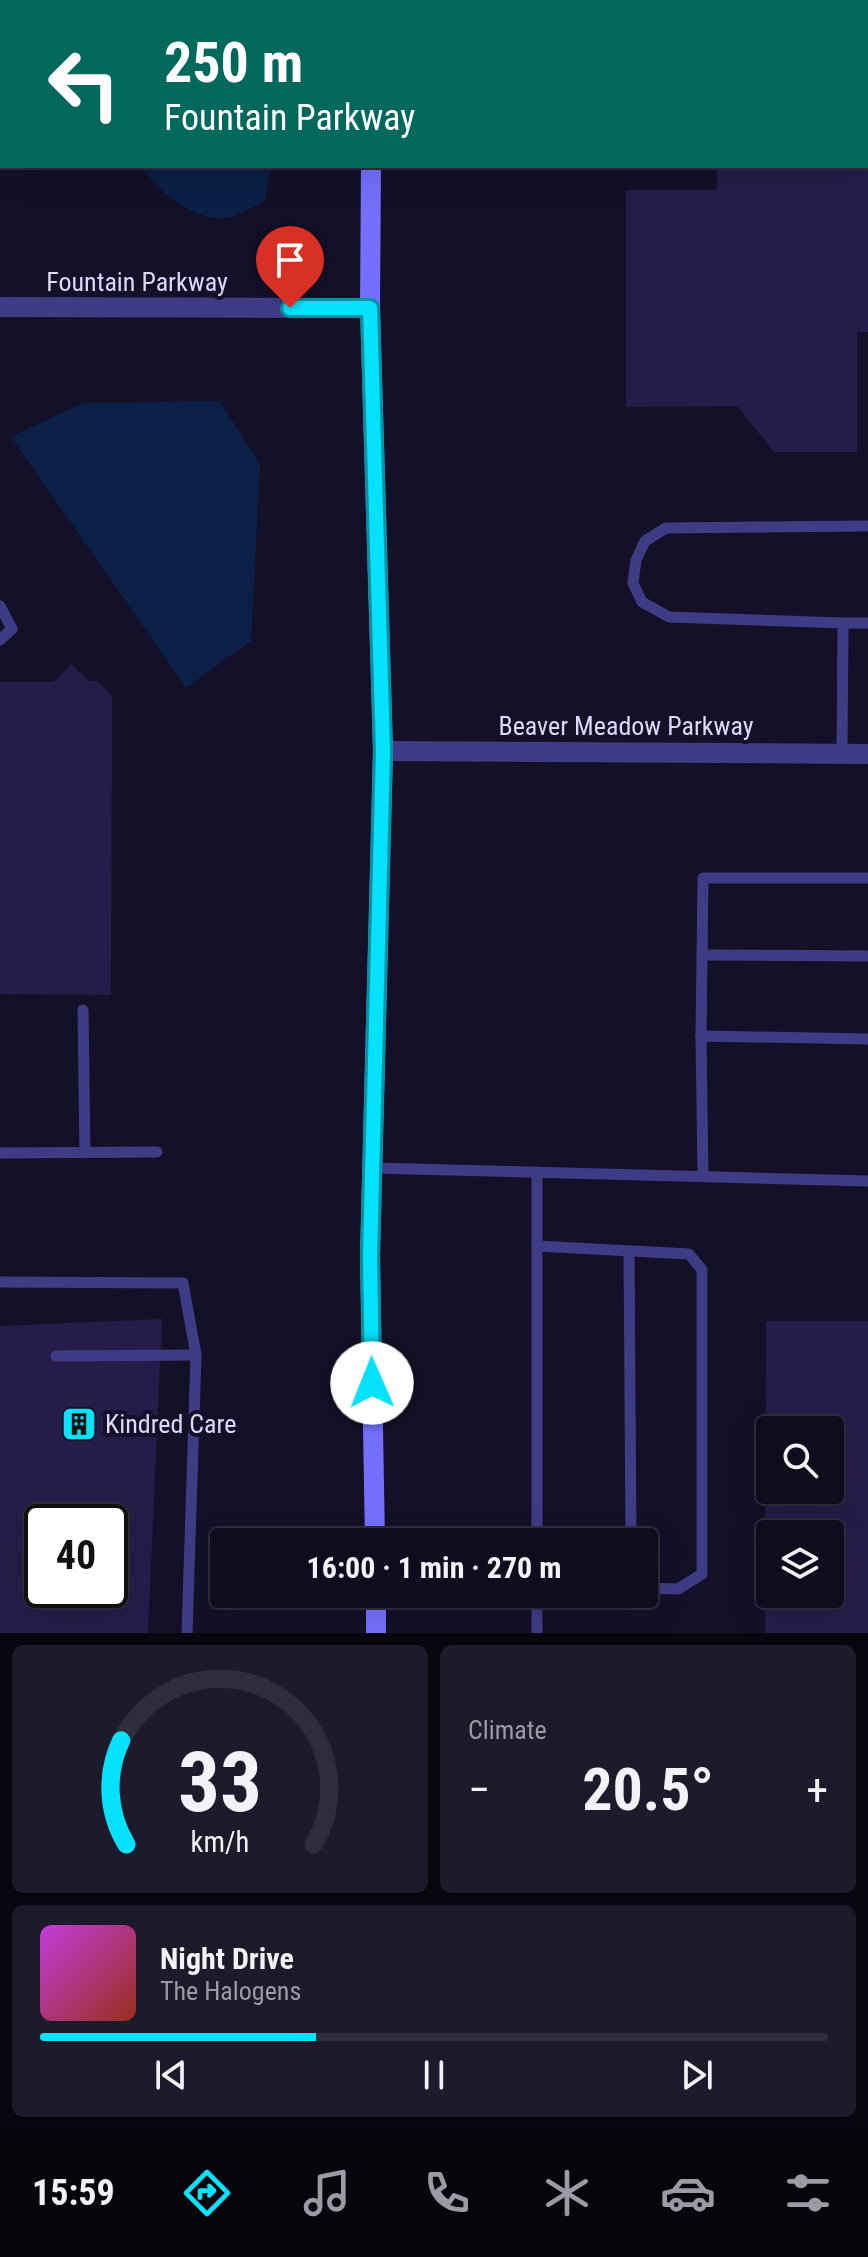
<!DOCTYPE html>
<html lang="en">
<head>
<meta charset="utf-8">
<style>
	body { margin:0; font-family:"Roboto Condensed",sans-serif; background:#1d1a2b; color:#f1f3f6; height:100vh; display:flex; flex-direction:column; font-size:30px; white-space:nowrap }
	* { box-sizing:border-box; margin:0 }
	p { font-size:26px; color:#9b9ba4 }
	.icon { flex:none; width:44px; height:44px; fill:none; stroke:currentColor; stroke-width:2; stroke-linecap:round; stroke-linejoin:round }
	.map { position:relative; height:1633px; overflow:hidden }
	.details { display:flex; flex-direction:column; gap:12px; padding:12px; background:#080710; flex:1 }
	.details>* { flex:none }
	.hud { position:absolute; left:0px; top:0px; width:868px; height:168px; box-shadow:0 8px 32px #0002,0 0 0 2px #2f2c3c; background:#00695c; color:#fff; overflow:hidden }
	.fabs { position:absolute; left:756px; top:1416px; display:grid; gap:16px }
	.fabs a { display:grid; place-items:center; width:88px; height:88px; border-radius:8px; background:#0f0c1e; box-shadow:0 8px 32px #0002,0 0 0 2px #2f2c3c; font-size:40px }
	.speed { position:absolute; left:24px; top:1504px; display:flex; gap:16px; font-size:40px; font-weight:700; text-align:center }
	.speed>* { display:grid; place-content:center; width:104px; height:104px; border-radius:50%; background:#0f0c1e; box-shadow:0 8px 32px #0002,0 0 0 2px #2f2c3c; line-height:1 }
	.speed .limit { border:4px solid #111; border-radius:12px; background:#fff; color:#111 }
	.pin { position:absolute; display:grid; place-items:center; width:68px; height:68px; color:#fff; margin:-82px -34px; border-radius:50% 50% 50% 0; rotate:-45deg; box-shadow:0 0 8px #0007 }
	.pin .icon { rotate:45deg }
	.me { position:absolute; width:88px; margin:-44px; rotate:359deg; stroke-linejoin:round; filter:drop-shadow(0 0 6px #0008) }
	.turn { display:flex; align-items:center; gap:28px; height:168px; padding:0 32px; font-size:36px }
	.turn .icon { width:104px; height:104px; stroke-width:2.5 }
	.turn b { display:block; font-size:56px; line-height:68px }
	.big { font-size:60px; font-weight:700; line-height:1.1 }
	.details .tile { flex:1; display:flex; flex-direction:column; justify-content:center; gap:12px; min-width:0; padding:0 28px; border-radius:12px; background:#1d1a2b }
	.details .dial { align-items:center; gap:0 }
	.dial svg { height:208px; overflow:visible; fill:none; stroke:#2f2c3c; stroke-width:7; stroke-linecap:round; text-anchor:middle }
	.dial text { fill:#f1f3f6; stroke:none }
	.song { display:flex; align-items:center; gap:24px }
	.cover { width:96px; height:96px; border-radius:12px; background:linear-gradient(135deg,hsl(290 70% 55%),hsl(10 70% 35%)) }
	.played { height:8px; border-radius:4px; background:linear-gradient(90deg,#06e2fc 35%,#2f2c3c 35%) }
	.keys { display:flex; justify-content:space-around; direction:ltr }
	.heat { display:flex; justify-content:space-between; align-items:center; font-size:44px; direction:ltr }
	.details .tiles { flex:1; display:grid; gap:12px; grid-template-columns:1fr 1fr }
	.tile:last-child { grid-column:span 2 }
	.trip { position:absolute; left:210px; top:1528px; width:448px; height:80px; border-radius:8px; background:#0f0c1e; box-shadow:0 8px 32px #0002,0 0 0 2px #2f2c3c; font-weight:700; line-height:80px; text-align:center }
	.tab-bar { display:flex; height:128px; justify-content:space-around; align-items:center; background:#06050c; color:#9b9ba4 }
	.tab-bar .icon { width:56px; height:56px }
	.tab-bar .active { color:#06e2fc }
	.tab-bar b { font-size:36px; color:#f1f3f6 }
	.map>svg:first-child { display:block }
	.water { fill:#0b2046 }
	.building { fill:#261c49; fill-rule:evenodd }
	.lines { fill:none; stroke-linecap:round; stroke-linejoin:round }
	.lane { stroke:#3f3c86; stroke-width:11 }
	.street { stroke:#3f3c86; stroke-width:20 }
	.secondary { stroke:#7470fd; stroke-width:20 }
	.route-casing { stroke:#0493a4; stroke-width:20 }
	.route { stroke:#06e2fc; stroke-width:14 }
	.labels { text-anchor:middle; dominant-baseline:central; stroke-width:8; stroke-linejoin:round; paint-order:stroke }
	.street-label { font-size:26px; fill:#dcd8fe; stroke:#141028 }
	.poi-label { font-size:26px; fill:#dcd8fe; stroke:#141028; text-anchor:start }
</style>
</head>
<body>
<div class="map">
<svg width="868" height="1633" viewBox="0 0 868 1633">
	<rect width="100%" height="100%" fill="#141028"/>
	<g class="water">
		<path d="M141,166h130l-6,34c-12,6 -26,17 -40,18 -32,3 -68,-28 -84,-52z"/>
		<path d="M220,401l40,64 -9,176 -65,47 -175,-251 72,-34z"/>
	</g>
	<g class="building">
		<path d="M717,166h151v166h-11v120h-83l-37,-46 -111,1v-217h91z"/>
		<path d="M71,664l18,17h9l14,15 -1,299 -111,-1v-312h54z"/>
		<path d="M162,1319l-14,314h-148v-307zM42,1522h68v68h-68z"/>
		<path d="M766,1321h102v312h-103zM770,1430h60v60h-60zM770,1534h60v60h-60z"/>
	</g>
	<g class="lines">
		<g class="lane">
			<path d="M0,45h2"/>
			<path d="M0,131h2"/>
			<path d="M0,606l12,23 -12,11"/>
			<path d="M843,623h25"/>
			<path d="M842,754l1,-131 -174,-6 -27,-15 -9,-19 3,-23 9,-19 21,-13 202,-2"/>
			<path d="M702,955l166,1"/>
			<path d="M83,1010l2,143"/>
			<path d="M701,1036l2,-158h165"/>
			<path d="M0,1153l157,-1"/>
			<path d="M373,1168l495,13"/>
			<path d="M537,1172v370"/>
			<path d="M703,1176l-2,-140 167,3"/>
			<path d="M537,1246l152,8 13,16v304l-24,15 -34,-1"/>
			<path d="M629,1251l2,291"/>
			<path d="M0,1282l183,1 13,72 -9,278"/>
			<path d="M56,1356l140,-1"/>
			<path d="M537,1633v-39"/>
		</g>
		<g class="street">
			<path d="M0,307l370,1"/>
			<path d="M383,751l485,3"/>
		</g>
		<g class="secondary">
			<path d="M373,2v-2"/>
			<path d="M371,166l-1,142 13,443 -13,505 5,286"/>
			<path d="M376,1594v39"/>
		</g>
	</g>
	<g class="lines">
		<g class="route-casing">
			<path id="route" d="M290,308h80l13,443 -13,505 2,127"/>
		</g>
		<use href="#route" class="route"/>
	</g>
	<defs>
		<g id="building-square" transform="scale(1.8)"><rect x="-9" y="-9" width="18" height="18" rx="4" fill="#06e2fc" stroke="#141028"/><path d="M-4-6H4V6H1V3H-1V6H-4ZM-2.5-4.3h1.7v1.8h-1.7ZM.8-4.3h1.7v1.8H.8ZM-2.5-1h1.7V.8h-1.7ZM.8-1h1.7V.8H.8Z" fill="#111"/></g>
	</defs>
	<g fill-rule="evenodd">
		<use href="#building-square" x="79" y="1424"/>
	</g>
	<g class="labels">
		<g class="street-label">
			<text x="137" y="282">Fountain Parkway</text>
			<text x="626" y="726">Beaver Meadow Parkway</text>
		</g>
		<g class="poi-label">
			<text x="105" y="1424">Kindred Care</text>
		</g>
	</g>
</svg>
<div class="fabs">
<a><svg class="icon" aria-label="search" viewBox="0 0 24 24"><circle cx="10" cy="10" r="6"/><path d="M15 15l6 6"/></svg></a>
<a><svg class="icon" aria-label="layers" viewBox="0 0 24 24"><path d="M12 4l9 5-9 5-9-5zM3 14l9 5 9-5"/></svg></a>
</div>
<div class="speed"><div class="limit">40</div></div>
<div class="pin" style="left:290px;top:308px;background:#d93025"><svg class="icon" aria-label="arrive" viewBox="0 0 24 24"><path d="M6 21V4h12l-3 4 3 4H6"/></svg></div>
<svg class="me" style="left:372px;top:1383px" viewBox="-20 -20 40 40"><circle r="19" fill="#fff"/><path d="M0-13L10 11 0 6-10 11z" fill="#06e2fc"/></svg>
<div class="trip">16:00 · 1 min · 270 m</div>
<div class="hud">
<div class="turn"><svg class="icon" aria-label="left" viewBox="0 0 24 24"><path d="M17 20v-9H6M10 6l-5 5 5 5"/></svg><div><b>250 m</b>Fountain Parkway</div></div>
</div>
</div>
<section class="details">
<div class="tiles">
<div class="tile dial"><svg viewBox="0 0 100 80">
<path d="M14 69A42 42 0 1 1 86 69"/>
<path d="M14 69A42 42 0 0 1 12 29" stroke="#06e2fc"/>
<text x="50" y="56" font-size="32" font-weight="700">33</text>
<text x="50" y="72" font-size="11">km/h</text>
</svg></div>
<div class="tile"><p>Climate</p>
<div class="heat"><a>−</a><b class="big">20.5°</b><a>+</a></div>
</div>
<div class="tile">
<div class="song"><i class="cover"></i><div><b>Night Drive</b><p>The Halogens</p></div></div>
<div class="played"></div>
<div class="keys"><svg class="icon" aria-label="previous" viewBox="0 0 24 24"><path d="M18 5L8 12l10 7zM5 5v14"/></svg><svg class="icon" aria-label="pause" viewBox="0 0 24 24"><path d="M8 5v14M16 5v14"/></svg><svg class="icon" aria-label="next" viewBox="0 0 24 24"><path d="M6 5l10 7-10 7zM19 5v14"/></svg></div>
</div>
</div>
</section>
<nav class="tab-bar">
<b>15:59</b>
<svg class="icon active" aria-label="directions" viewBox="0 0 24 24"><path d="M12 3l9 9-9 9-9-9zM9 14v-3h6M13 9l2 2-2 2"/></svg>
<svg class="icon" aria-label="music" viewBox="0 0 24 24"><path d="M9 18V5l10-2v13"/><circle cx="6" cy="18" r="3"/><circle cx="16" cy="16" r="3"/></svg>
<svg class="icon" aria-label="phone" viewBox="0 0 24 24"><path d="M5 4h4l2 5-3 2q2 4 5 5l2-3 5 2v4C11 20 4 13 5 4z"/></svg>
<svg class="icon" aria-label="climate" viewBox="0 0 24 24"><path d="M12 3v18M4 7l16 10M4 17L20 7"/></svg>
<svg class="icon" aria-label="car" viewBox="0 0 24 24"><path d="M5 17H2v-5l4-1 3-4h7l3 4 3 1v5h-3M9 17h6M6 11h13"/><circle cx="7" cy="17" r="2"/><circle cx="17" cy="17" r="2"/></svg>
<svg class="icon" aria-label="filters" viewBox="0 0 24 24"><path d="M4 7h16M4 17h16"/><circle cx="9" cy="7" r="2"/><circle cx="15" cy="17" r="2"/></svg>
</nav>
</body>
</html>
